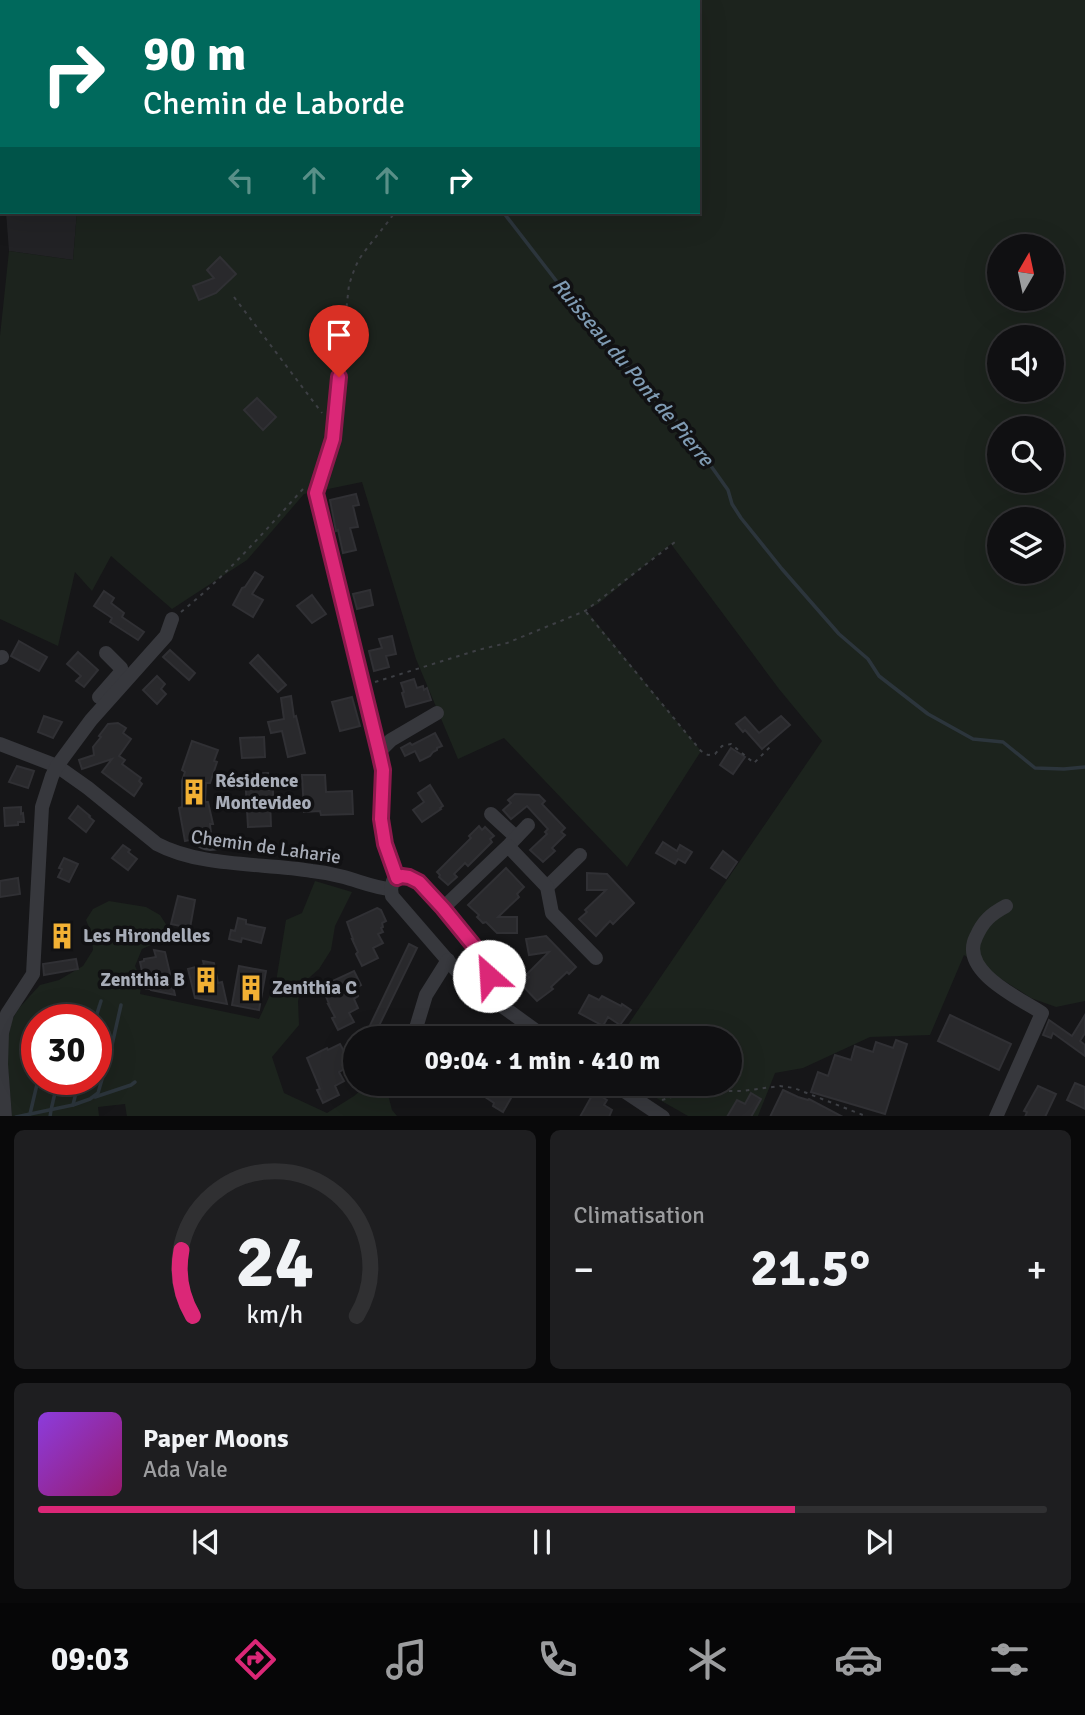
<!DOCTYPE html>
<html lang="fr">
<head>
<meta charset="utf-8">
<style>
	body { margin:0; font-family:Signika,sans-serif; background:#1e1e20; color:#f1f3f6; height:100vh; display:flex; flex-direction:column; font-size:26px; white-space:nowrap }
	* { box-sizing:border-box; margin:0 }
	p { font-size:23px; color:#9c9d9f }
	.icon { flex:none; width:38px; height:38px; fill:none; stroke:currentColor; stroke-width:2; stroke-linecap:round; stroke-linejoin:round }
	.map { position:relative; height:1116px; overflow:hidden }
	.details { display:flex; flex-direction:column; gap:14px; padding:14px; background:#09090a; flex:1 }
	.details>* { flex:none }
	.top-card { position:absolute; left:0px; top:0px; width:700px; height:214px; box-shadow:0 7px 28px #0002,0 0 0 2px #303032; background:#00695c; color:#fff; overflow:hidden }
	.needle { width:46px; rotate:9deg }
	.tools { position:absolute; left:987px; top:234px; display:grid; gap:14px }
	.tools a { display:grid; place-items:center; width:77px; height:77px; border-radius:50%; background:#101012; box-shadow:0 7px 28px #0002,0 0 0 2px #303032; font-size:35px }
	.speed { position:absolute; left:21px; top:1004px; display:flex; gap:14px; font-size:35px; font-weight:700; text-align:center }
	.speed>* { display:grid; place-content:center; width:91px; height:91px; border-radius:50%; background:#101012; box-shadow:0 7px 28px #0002,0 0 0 2px #303032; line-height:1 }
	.speed .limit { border:10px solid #d22; background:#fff; color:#111 }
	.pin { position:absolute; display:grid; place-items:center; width:60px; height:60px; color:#fff; margin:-72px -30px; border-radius:50% 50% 50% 0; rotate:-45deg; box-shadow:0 0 7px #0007 }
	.pin .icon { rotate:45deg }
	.me { position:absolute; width:77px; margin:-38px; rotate:334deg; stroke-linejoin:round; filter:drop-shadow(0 0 5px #0008) }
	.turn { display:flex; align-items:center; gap:24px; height:147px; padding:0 28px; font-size:32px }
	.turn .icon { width:91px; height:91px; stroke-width:2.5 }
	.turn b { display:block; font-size:49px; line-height:60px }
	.lanes { display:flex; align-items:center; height:66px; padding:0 28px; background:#0003; justify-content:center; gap:35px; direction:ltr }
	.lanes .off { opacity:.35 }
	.big { font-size:52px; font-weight:700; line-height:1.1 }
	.details .tile { flex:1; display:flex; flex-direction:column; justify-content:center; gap:10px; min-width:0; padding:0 24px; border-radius:10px; background:#1e1e20 }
	.details .dial { align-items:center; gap:0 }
	.dial svg { height:182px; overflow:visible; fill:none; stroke:#303032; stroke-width:7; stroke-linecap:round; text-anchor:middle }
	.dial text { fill:#f1f3f6; stroke:none }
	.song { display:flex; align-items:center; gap:21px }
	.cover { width:84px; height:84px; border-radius:10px; background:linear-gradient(135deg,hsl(270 70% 55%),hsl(320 70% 35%)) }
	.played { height:7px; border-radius:4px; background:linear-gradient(90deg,#db2777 75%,#303032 75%) }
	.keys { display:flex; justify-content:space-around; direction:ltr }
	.heat { display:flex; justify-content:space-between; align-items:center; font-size:38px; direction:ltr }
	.details .tiles { flex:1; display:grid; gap:14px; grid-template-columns:1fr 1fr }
	.tile:last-child { grid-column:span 2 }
	.trip { position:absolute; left:343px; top:1026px; width:399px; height:70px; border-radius:35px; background:#101012; box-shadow:0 7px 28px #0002,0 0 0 2px #303032; font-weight:700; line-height:70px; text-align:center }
	.tabs { display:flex; height:112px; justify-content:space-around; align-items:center; background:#060607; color:#9c9d9f }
	.tabs .icon { width:49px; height:49px }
	.tabs .on { color:#db2777 }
	.tabs b { font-size:32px; color:#f1f3f6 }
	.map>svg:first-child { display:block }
	.built { fill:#222225 }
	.green { fill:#1c231d; fill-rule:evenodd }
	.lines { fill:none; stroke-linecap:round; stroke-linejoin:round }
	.stream { stroke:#2c353c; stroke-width:3.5 }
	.building { fill:#29292c; stroke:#303034; stroke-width:2 }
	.path { stroke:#3d3f44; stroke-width:2; stroke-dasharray:3.5 5; stroke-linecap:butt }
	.minor { stroke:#37383d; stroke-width:14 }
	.route-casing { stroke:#8e194d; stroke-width:18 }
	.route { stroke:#db2777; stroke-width:12 }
	.labels { text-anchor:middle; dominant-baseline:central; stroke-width:7; stroke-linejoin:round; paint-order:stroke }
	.poi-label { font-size:19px; font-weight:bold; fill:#a8adb8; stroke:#111113; text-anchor:start }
	.street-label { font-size:19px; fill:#a8adb8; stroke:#111113 }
	.water-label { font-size:21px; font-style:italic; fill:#7f9bb3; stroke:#111113 }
</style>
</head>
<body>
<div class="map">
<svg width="1085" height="1117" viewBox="0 0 1085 1117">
	<rect width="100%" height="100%" fill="#161618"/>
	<path class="built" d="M6,212h71l-4,48 -64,-9z"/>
	<g class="green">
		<path d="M0,0h1085v1001l-29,6 -25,-9 -67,-43 -34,80 -60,2 -67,31 -28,5 -17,43h-70l-58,-33h100v-45h-111l203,-297 -43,-52 -108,-145 -73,60 -12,6 115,141 -74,116 -123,-129 -46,21 -42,-100 -54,-177 -58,12 -57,66 -75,49 -61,-53 -19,35 -17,-19 -17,74 -58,-27v-283l9,-85 64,9 4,-48h621v-210h-698zM999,247h53v52h-53zM999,338h53v52h-53zM999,429h53v52h-53zM999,520h53v52h-53z"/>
		<path d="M315,881l37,11 -17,34 -4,24 -12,19 -17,15 -4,17 1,24 -27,32 12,36 43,20 27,-17 16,-13h15l7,27 5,6 -270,1 -2,-13 -27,3 1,9h-87l-6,-69 6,-27 7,-12 21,-23 19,-5 24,-14 10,-16 -2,-18 -5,-12 7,-11 16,-8 37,6 14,8 9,14 11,10 -27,5 -11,5 -7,17 7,15 -2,13 119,25 17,-37 10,-62 16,-7zM37,1020h59v60h-59z"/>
	</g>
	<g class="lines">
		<g class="stream">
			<path d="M376,0l1,2"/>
			<path d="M503,212l113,146 18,14 55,63 39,55 4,14 9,14 41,51 57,65 29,25 11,17 49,38 45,25 30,3 32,26 29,1 21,-2"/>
			<path d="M53,1020l2,-9"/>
			<path d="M73,1020l3,-14"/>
			<path d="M95,1020l6,-19"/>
			<path d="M95,1097l36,-12 4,-3"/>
			<path d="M73,1105l17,-6 8,-6 14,-48 9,-40"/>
			<path d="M30,1114l8,-34"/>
			<path d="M16,1117l57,-12 6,-25"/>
			<path d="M50,1117l1,-7 7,-30"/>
		</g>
	</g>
	<g class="building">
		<path d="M220,257l16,17 -20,19 -17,7 -6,-14 21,-8 -7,-8z"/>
		<path d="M257,398l19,19 -13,13 -19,-20z"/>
		<path d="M356,494l3,11 -6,1 5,21 -8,1 6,22 -13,3 -5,-23 -2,1 -6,-31z"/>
		<path d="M255,572l8,5 -11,17 11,6 -10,17 -20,-12 9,-17 3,-1z"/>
		<path d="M370,590l3,15 -16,4 -4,-15z"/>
		<path d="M104,591l10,7 -3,5 13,10 -2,4 22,15 -6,8 -28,-18 2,-4 -18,-12z"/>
		<path d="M312,595l14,19 -14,9 -15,-17z"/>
		<path d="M392,636l4,18 -10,2 3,11 -15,4 -5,-20 13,-3 -3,-9z"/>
		<path d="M19,641l28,16 -8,14 -28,-15z"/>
		<path d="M170,650l25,23 -6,7 -26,-23z"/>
		<path d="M78,652l20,18 -14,17 -8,-6 5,-5 -14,-12z"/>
		<path d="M258,655l28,30 -8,7 -28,-29z"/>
		<path d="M157,676l8,8 -4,5 5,5 -9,10 -14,-14z"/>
		<path d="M414,679l3,9 6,-2 1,4 3,-2 4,12 -25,7 -4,-14 2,-1 -3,-9z"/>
		<path d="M291,696l3,21 2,-1 9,37 -17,4 -6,-26 -11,2 -3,-11 16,-3 -3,-21z"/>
		<path d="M352,697l8,29 -20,5 -8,-29z"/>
		<path d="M44,716l18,6 -9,16 -15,-6z"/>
		<path d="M781,716l9,9 -28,24 -17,-19 -2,2 -7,-8 9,-7 14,16z"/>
		<path d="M118,723l8,5 -3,5 8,6 -12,17 6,4 -3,4 19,14 -2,3 3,3 -8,12 -32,-24 10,-13 -30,10 -3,-9 15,-5 -1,-8 8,-10 -2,-1 9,-12z"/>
		<path d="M435,733l7,13 -5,2v2l-4,2 -3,4 -10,5 -5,-10 -10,5 -4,-8 9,-5 2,2z"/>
		<path d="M264,737l1,20 -23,1 -2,-20z"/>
		<path d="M192,741l26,9 -4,11 3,1 -7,21h-4l-1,19h3l5,22h-3l1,10 -10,-4h-5l-5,3 -1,7 -5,1 -6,-33 3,-1v-26l3,-9 -3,-2z"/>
		<path d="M731,748l14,9 -12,17 -13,-9z"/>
		<path d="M17,766l17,5 -6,17 -19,-6z"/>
		<path d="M268,773l1,17h4v10h-3l1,26 -23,1 -3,-53z"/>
		<path d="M302,775h23l1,17 26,-1 1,23 -32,1 -1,-4 -16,1z"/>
		<path d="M430,785l13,21 -3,2 1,1 -19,13 -9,-12 11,-8 -6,-9z"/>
		<path d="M515,794l24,1 6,6 -3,3 23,24 -4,4 4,3 -13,13 3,3 -12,11 -13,-12 17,-16 -2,-2 3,-3 -21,-23 -16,13 -8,-9 8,-7 -3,-3z"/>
		<path d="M78,806l12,10 -1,1 5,4 -8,11 -17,-14z"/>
		<path d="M21,807v7l2,-1 1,9h-6v3l-13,1 -1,-18z"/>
		<path d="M479,826l3,4 3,-3 9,9 -4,3 2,3 -24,24 -3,-3 -11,11 3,3 -9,8 -9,-8 1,-2 -3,-3 34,-34 -2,-2z"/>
		<path d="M663,842l14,9 3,-6 12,7 -7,11 -7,-4 -3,5 -19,-11z"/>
		<path d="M123,845l7,5 -2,2 9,7 -9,11 -16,-12z"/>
		<path d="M723,851l14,11 -11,16 -15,-10z"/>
		<path d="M64,858l14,6 -9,18 -11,-5 4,-8 -3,-1z"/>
		<path d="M506,868l18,19 -7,7 2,3 -21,20h19v16h-20l-11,-11 -3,1 -6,-6 2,-2 -11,-10z"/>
		<path d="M587,873l20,1 27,29 -21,21 -3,-3 -14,15 -17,-17 8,-7 -2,-2 21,-20h-19z"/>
		<path d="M18,878l2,16 -20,3v-16z"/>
		<path d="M178,896l17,4 -5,28 -19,-4z"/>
		<path d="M377,908l4,2 5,11 -4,2 1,4 -2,1 2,4 -5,2 5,9 -10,5 5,10 -16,8 -6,-12 2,-2 -6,-13h1l-6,-17z"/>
		<path d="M238,918l8,2v4l19,4 -4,15 -19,-5 -1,4 -12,-3 2,-9 4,1z"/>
		<path d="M546,936l30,31 -7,7 -2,-2 -16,15 2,2 -16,12 -16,-17 8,-7 -3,-2 23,-23 -20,3 -3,-16z"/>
		<path d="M409,944l8,4 -44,90h-9z"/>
		<path d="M154,950l11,2 10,43 -24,-5 -1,-1h-4l-6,-27 4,-1v-2l12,-2z"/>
		<path d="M76,959l2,10 -34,6 -1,-11z"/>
		<path d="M203,961l11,2 4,20 4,-1 5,22 -32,-6 -7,-29 16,-4z"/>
		<path d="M239,966l27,5 -7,39 -27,-5z"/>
		<path d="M354,971l7,14 -5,3 2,8 -4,3 4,9 -9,5 5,9 -16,8 -6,-12 3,-1 -7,-13h1l-7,-18z"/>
		<path d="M589,995l10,5 3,-4 19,10 1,-2 9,6 -11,15 -12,-8 -5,9 -24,-13z"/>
		<path d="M950,1015l61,29 -12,26 -61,-29z"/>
		<path d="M1085,1015v18l-5,8 5,4v11l-32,-23 -2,5 -8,-3 6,-15 23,16z"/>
		<path d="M896,1040l11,4 -22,70 -74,-22 7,-20 10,4 7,-21 16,5 4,-14 18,6 3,-10 17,6z"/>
		<path d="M340,1044l7,13 -5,3 3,4 -3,1 2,4 -5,3 5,9 -9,5 4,9 -16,8 -6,-13 3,-1 -13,-31 20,-10 1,2z"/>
		<path d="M464,1083h42l-5,9 10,6 -8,14 -10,-6 1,-3z"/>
		<path d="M1075,1083l10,4v22l-18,-9z"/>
		<path d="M1038,1086l18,8 -11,23h-20l2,-5 -3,-1z"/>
		<path d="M783,1090l15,7 10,3 1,-1 34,18h-73z"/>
		<path d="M594,1092l13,8 -3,5 8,5 -3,7h-29z"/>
		<path d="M751,1093l10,6 -10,18h-24l10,-17 8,4z"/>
	</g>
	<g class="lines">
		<g class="path">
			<path d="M349,0v2"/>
			<path d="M234,297l88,116"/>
			<path d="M340,366l9,-81c3,-9 6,-19 11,-27 11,-16 24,-30 35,-46"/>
			<path d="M181,612c46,-37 83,-80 122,-123"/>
			<path d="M586,612l115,139 7,4 7,-1 7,-8 9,-2 23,19 16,-16"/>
			<path d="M375,682l103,-32 29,-7 78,-32 90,-69"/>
			<path d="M355,1057l-6,18 6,-2"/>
			<path d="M662,1100l19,-6 19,-3h42l38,-5 14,2 74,29"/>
		</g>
		<g class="minor">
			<path d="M339,377l-6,62 -17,54 63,259 4,18 -2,49 4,25 12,34"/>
			<path d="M0,658l2,-1"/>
			<path d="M99,697l21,-24 1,-5 -15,-15"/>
			<path d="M0,744l57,22 31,22 69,56c43,23 106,19 155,27 10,1 21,3 32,6 15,4 31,11 47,12"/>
			<path d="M379,752l12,-12 46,-27"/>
			<path d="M491,814l25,23"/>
			<path d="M199,839c7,7 14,5 22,3"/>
			<path d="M510,844l18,-19"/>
			<path d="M547,887l33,-32"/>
			<path d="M443,908l65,-62 39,41 5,26 44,45"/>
			<path d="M495,1001c-2,-10 -6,-35 -10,-42 -11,-16 -62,-78 -77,-83 -7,-1 -10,2 -15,5l-2,8 1,7 64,74 24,22 15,9 51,37"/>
			<path d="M413,1038l13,-43 22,-35"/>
			<path d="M612,1083l51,34"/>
			<path d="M5,1117l-4,-53 1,-31 5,-19 26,-40 9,-167 10,-31 5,-10 34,-46 75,-84 6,-17"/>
			<path d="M996,1117l46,-104c-23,-15 -83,-42 -66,-76 7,-16 15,-23 30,-31"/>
		</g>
	</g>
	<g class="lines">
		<g class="route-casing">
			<path id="route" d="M339,377l-6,62 -17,54 63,259 4,18 -2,49 4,25 12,34 5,-2 7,1 10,5 24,26 44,54 2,14"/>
		</g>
		<use href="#route" class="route"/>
	</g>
	<defs>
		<g id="building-bare" transform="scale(2.1)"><path d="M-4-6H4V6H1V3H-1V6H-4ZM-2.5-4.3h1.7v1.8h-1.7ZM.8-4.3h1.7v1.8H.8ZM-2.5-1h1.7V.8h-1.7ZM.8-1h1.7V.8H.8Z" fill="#f2b134" stroke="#111113" stroke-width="2.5" paint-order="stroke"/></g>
	</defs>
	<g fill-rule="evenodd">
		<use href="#building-bare" x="194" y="792"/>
		<use href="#building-bare" x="62" y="936"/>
		<use href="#building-bare" x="206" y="980"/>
		<use href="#building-bare" x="251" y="988"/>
	</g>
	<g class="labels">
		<g class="poi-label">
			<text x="215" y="781">Résidence<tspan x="215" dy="22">Montevideo</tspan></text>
			<text x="83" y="936">Les Hirondelles</text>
			<text x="185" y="980" text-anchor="end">Zenithia B</text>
			<text x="272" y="988">Zenithia C</text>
		</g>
		<g class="street-label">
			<text transform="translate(266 847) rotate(8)">Chemin de Laharie</text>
		</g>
		<g class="water-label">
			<text transform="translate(633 372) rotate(50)">Ruisseau du Pont de Pierre</text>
		</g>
	</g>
</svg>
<div class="tools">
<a><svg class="needle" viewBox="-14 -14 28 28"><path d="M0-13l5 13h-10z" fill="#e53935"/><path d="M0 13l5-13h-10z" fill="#9c9d9f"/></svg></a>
<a><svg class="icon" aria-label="sound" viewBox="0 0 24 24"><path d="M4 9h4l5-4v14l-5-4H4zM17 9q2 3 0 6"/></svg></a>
<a><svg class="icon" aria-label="search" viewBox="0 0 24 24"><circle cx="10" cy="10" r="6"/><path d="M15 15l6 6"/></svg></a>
<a><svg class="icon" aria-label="layers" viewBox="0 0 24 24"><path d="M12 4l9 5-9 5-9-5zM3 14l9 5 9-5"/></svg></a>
</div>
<div class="speed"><div class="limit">30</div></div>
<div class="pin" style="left:339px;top:377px;background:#d93025"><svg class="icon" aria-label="arrive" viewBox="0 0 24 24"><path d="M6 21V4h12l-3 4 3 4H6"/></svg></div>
<svg class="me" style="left:489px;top:976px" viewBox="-20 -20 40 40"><circle r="19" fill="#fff"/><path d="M0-13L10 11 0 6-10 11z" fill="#db2777"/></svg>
<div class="trip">09:04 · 1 min · 410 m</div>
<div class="top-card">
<div class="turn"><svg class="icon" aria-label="right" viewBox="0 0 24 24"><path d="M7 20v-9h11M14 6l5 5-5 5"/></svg><div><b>90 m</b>Chemin de Laborde</div></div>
<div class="lanes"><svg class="icon off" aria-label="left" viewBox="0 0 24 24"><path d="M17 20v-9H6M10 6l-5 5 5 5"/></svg><svg class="icon off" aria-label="ahead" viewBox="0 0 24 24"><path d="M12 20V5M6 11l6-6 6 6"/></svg><svg class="icon off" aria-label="ahead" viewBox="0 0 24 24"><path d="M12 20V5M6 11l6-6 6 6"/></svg><svg class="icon" aria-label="right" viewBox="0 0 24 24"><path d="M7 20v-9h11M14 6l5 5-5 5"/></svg></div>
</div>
</div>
<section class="details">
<div class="tiles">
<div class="tile dial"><svg viewBox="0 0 100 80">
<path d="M14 69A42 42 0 1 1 86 69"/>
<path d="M14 69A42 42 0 0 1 9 40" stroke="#db2777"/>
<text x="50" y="56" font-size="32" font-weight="700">24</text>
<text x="50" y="72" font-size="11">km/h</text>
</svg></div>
<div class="tile"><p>Climatisation</p>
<div class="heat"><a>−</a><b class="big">21.5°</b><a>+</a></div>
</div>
<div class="tile">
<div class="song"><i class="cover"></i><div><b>Paper Moons</b><p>Ada Vale</p></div></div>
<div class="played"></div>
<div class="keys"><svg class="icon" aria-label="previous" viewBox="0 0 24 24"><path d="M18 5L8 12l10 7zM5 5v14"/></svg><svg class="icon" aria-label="pause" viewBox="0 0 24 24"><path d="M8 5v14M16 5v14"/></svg><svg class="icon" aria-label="next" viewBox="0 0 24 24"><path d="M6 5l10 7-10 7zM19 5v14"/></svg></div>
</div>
</div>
</section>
<nav class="tabs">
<b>09:03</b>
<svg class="icon on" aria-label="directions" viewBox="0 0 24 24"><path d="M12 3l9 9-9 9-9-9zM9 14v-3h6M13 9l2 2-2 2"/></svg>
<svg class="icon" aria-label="music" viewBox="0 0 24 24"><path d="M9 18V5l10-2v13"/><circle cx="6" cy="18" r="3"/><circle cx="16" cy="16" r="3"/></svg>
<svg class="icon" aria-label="phone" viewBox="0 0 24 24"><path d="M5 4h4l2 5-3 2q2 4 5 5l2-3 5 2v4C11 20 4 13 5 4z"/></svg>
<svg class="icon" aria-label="climate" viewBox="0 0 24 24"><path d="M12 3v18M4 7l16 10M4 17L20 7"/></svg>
<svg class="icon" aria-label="car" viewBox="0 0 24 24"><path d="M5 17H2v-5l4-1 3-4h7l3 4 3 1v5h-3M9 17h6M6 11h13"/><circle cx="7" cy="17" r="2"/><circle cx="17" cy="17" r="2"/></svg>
<svg class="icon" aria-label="filters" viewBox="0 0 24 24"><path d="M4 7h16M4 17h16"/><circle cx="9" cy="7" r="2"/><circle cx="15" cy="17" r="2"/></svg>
</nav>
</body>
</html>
